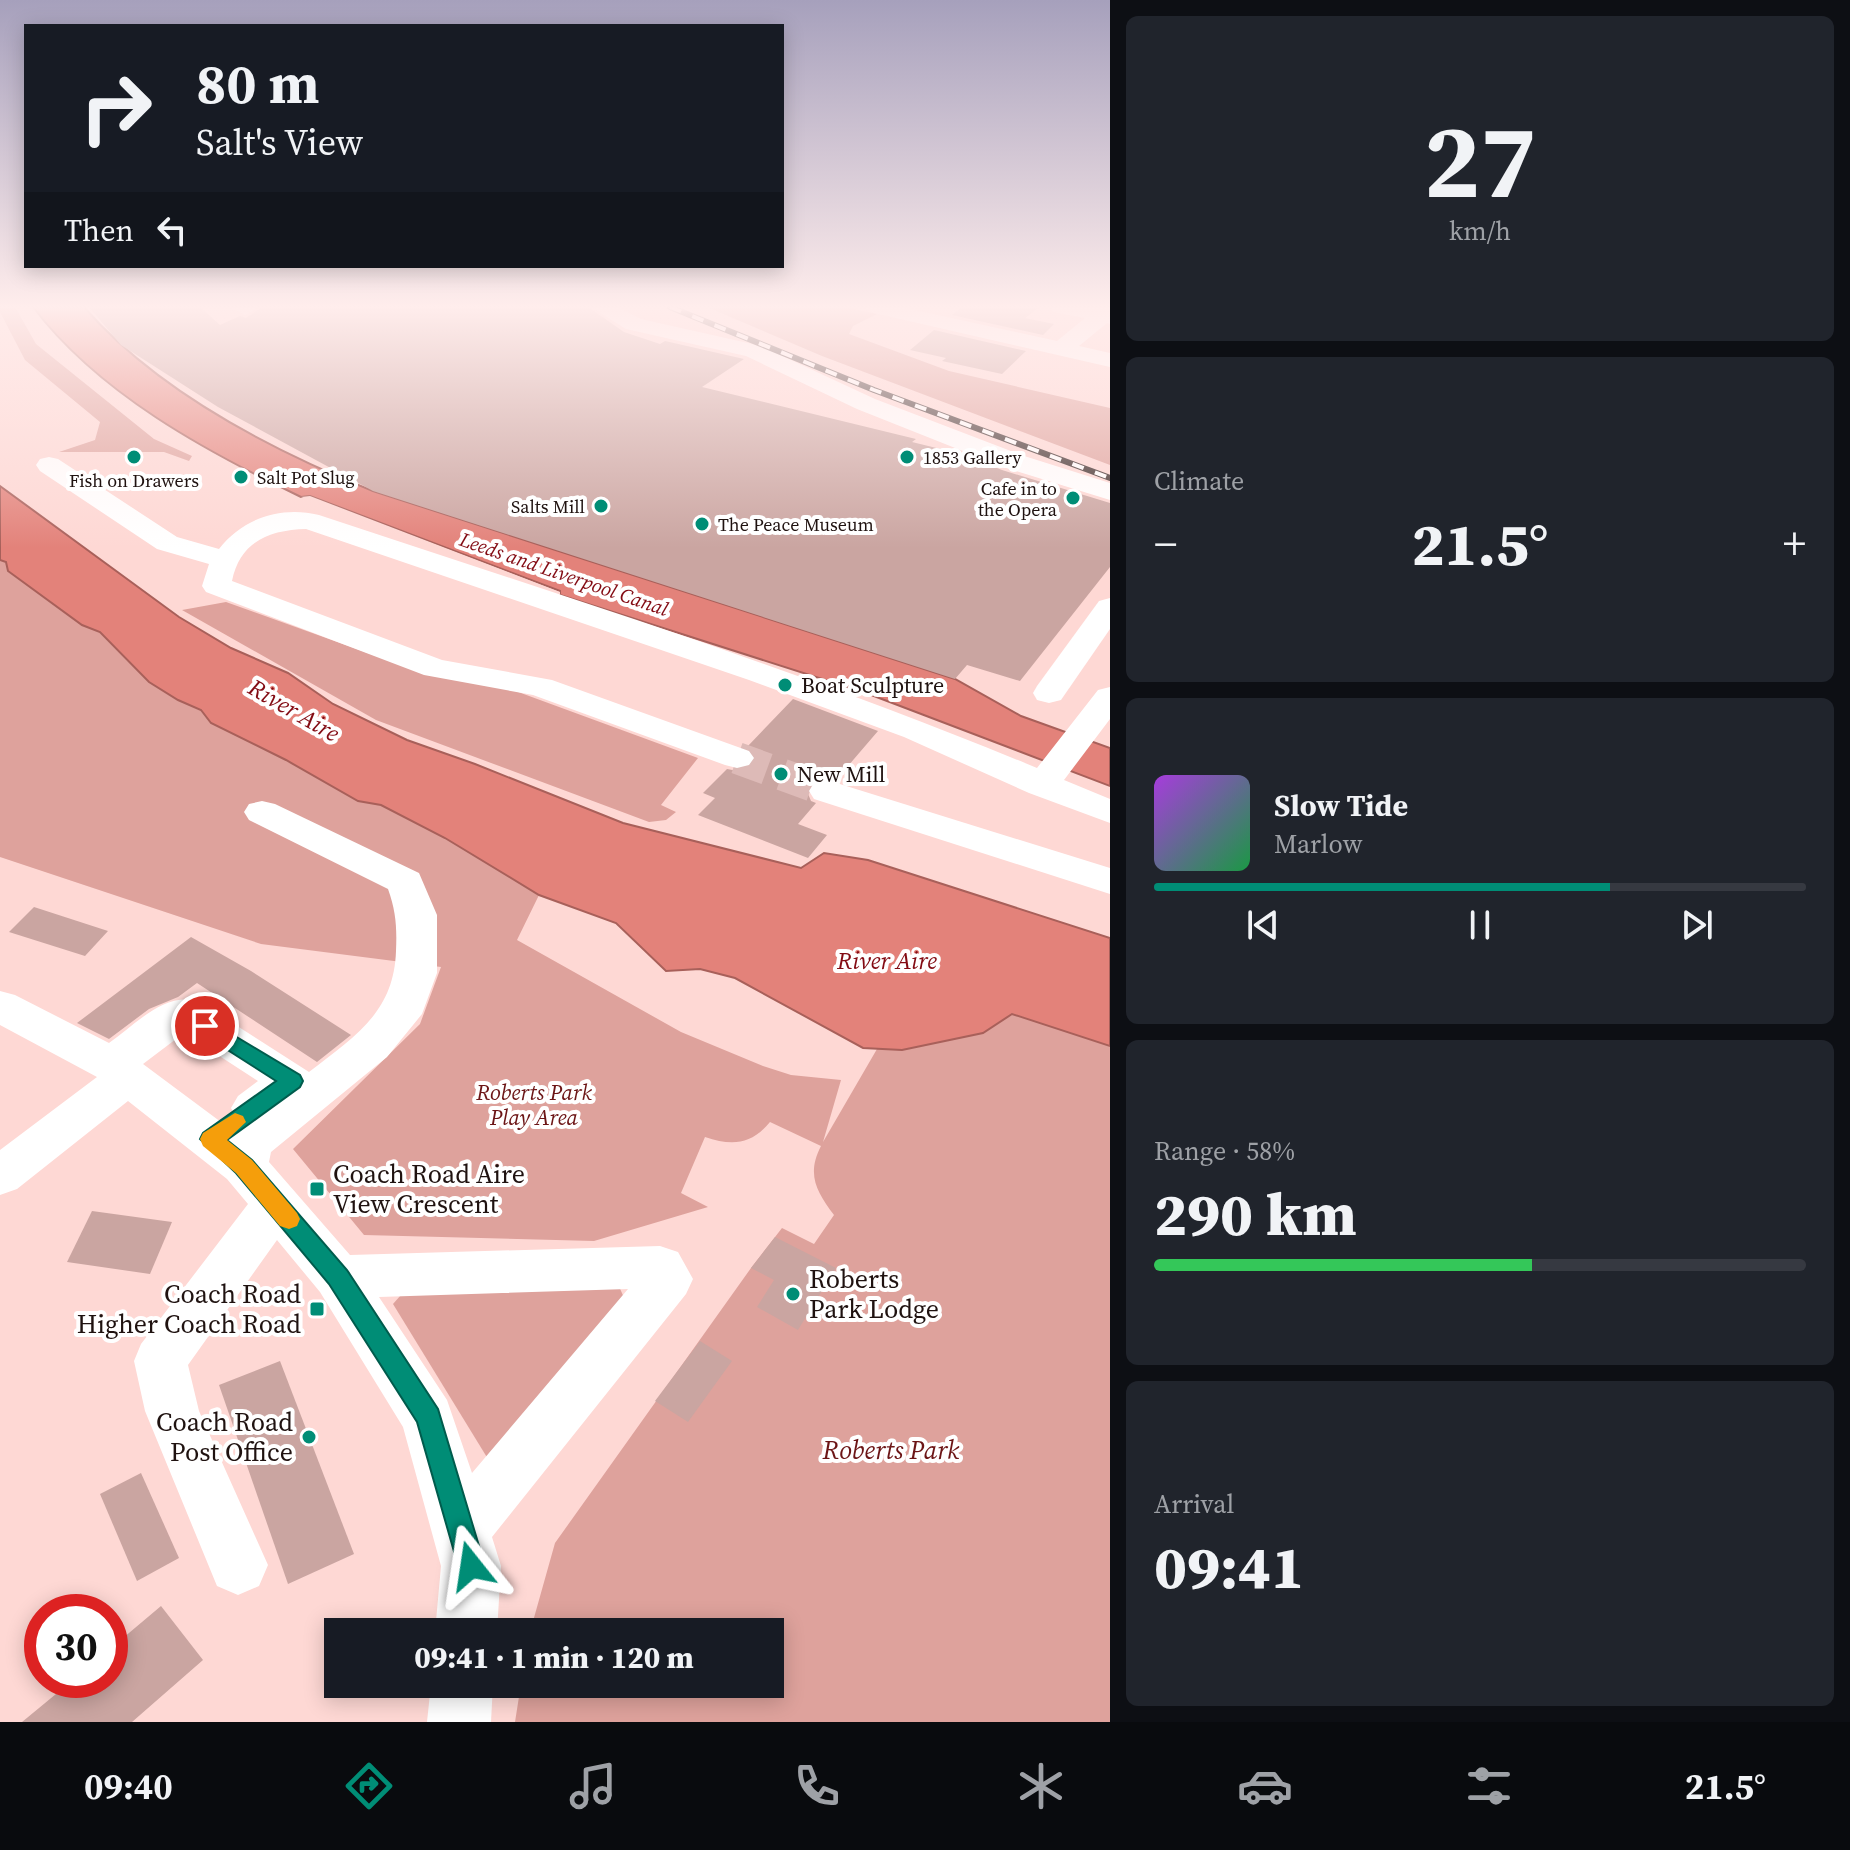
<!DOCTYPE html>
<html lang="en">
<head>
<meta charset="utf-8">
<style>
	body { margin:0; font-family:"Source Serif 4",serif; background:#20242c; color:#f1f3f6; height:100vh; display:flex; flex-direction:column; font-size:30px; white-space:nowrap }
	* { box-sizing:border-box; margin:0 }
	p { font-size:26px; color:#9ea1a6 }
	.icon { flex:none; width:44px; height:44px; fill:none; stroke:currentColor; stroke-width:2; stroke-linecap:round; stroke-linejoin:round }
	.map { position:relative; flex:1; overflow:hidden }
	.details { display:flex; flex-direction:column; gap:16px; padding:16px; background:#0d0f14; width:740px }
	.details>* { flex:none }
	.guide { position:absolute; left:24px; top:24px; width:760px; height:244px; border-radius:0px; box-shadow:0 4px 20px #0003; background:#171b24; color:#f1f3f6; overflow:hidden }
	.speed { position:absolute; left:24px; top:1594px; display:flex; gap:16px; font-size:40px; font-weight:700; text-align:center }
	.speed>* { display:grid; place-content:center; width:104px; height:104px; border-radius:50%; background:#171b24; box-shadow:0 4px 20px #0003; line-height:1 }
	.speed .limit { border:12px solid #d22; background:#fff; color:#111 }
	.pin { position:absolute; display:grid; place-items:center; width:68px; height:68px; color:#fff; margin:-34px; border:4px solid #fff; border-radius:50%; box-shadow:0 2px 8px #0007 }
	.me { position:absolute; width:88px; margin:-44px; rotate:345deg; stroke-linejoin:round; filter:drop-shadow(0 0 6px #0008) }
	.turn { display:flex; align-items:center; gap:28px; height:168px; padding:0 40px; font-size:36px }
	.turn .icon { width:104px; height:104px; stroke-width:2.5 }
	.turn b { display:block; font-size:56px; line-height:68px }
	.then { display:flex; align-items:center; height:76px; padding:0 40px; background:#0003; gap:16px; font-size:30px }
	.big { font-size:60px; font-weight:800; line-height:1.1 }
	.details .widget { flex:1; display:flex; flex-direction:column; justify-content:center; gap:12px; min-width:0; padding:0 28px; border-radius:12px; background:#20242c }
	.details .dial { align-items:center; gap:0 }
	.dial b { font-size:104px; line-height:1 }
	.song { display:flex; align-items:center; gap:24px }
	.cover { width:96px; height:96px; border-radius:12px; background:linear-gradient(135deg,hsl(280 70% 55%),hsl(140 70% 35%)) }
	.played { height:8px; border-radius:4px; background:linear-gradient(90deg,#008d76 70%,#363941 70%) }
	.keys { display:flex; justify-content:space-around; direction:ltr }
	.heat { display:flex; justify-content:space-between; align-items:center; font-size:44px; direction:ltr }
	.charge { height:12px; border-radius:6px; background:linear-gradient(90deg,#34c759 58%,#363941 0) }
	.trip { position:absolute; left:324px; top:1618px; width:460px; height:80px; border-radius:0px; background:#171b24; box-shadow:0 4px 20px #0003; font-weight:800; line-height:80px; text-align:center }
	.menu { display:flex; height:128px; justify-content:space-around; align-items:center; background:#090b0e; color:#9ea1a6 }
	.menu .icon { width:56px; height:56px }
	.menu .current { color:#008d76 }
	.menu b { font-size:36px; color:#f1f3f6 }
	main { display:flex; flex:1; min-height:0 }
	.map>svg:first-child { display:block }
	.green { fill:#dea29c }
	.water { fill:#e3827a; stroke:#a8605a; stroke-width:2 }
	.pier { fill:#fed8d4 }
	.building { fill:#caa5a1 }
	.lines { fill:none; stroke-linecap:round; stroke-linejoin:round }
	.minor-tunnel { stroke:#ddbab7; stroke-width:32; stroke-dasharray:32 16; stroke-linecap:butt }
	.minor { fill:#fff; fill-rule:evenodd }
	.rail-casing { stroke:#382826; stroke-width:6 }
	.rail { stroke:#fff; stroke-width:4; stroke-dasharray:12; stroke-linecap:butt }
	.route { fill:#008d76; stroke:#005c4d; stroke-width:2 }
	.slow { fill:#f59e0b }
	.poi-dot { fill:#008d76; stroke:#fff; stroke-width:3 }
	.labels { text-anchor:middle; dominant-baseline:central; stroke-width:8; stroke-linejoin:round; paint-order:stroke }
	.far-poi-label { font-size:18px; fill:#1f1210; stroke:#fff; text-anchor:start }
	.far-water-label { font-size:20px; font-style:italic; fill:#830b13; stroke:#fff }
	.poi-label { font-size:22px; fill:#1f1210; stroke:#fff; text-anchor:start }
	.park-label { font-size:22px; font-style:italic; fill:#6c1516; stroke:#fff }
	.water-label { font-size:24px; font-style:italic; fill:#830b13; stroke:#fff }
	.near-poi-label { font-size:26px; fill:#1f1210; stroke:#fff; text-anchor:start }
	.near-park-label { font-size:26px; font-style:italic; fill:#6c1516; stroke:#fff }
</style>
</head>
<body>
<main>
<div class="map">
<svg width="1110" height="1722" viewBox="0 0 1110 1722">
	<rect width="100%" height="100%" fill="#fed8d4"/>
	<g class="green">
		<path d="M0,307h15l21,37 118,95 38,17 -3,5 -25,-9h-105l36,-12 5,-18 -75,-62 -25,-48z"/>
		<path d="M707,307h137l33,7 -24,12 -4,8 100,37 161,37v57l-288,-109z"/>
		<path d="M0,560l6,2 2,9 74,54 18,7 49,50 29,18 23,10 10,13 75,37 72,41 23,4 64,33 94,57 -22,45 164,92 82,34 28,9 50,5 -18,62 54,-93 25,1 81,-17 29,-19 98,32v676h-595l6,-38h249v-52h-240l25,-89 196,-275 31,-40 32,16 20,-29c-17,-23 -28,-40 -13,-69l-51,-24c-19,23 -38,24 -65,15l-24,56 27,14 -114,34 -230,-6 -71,-86 127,-125 21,-57 -180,-23 -261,-87z"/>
		<path d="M226,602l200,72 51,3 221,81 -37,47 15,7 -10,8 -17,2 -273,-102 -194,-110z"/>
		<path d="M615,1277l10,23 -137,159 -95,-155 15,-17z"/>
	</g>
	<g class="water">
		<path d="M33,307h51c73,84 187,143 289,184l582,188 66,37 89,32v38l-244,-93 -306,-98v-4l-250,-95 -9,1c-96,-46 -203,-104 -268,-190z"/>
		<path d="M0,486l179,131 52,31 57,25 45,31 74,36 68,24 148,59 178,45 23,-15 44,7 242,78v108l-98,-32 -29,19 -81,17 -39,-2 -128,-70 -35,-9 -34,2 -50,-48 -77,-28 -94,-57 -64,-33 -23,-4 -72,-41 -75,-37 -10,-13 -23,-10 -29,-18 -49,-50 -18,-7 -74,-54 -2,-9 -6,-2z"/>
	</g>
	<path class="pier" d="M310,496l250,96v3l-259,-98z"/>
	<g class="building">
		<path d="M89,307h111l20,18 20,-9 6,2 16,-11h326l36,25 36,12 5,-3 79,18 -42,28 214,52 -4,3 53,13 37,15 108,33v64l-90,114 -53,-16 -12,14 -582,-188 -155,-84 -97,-62z"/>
		<path d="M962,307h78l-15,11 29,6 -11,11 -91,-20z"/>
		<path d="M934,330l92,21 -24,23 -60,-13 4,-3 -36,-8z"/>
		<path d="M793,699l85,32 -42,49 -10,-3 -13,3 -7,9 5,12 5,2 -18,21 29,11 -19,23 -110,-43 17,-17 -12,-5 24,-24 11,2 13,-4 6,-9 -10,-11z"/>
		<path d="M34,907l74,24 -23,25 -76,-24z"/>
		<path d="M191,937l60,34 100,64 -34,27 -120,-79 -19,14 -29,12 -40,30 -32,-16z"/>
		<path d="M92,1211l80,11 -22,52 -83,-12z"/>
		<path d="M775,1237l61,31 -38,62 -41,-23 17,-27 -23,-12z"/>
		<path d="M700,1341l32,20 -44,61 -33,-21z"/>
		<path d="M280,1361l74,193 -66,30 -69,-199z"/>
		<path d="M141,1473l38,85 -42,23 -37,-87z"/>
		<path d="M161,1606l42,54 -71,62h-110l51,-42h37v-31z"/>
	</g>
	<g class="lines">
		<path class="minor-tunnel" d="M737,758l90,33"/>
		<g class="minor">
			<path d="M230,307h24l2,2 -11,6z"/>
			<path d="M591,307h26l24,12 120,27 114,53 146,56 89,28v17l-107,-33 -146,-58 -111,-53 -120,-27z"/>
			<path d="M863,307h38l156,34 28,-23 -32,-6 -2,-5h59v17l-3,-1 -28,23 31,7v14l-236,-54z"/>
			<path d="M49,457l9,2 119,78 42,12c24,-31 62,-43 100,-34 240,80 483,155 718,253l61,-78 12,-3v32l-46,61 46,19v24l-81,-30 -125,-56 -155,-57 -443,-151c-36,1 -66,12 -74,52l210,79 110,20 197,71 5,7 -5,7 -12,3 -12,-3 -192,-70 -109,-20 -218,-83 -4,-6 7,-22 -52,-15 -117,-78 -4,-6 4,-6z"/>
			<path d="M1110,598v31l-49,71 -12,3 -12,-3 -4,-7 4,-7 62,-85z"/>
			<path d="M827,780l283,88v26l-296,-95 -5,-8 5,-8z"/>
			<path d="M262,801l13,3 144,69 18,42v58l-15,41 -35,43 -116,95 -2,10 81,93 310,-9 18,6 15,27 -7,15 -194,243 9,29 -4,66h-62l6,-66 -38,-139 -83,-135 -43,-52 -89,125 11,46 69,154 -9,21 -21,9 -21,-9 -72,-175 -11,-50 7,-17 107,-140 -21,-25 -99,-78 -111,88 -17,6v-45l97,-73 -97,-52v-34l15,4 94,48c26,-18 56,-52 89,-42l111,71c45,-35 85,-59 87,-121 1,-23 0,-40 -8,-62l-139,-69 -5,-8 5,-8zM184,1033l74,48 -20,15 -7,12 7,12 6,2 -11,9 -90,-67zM628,1289l-156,184 -25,-73 -68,-103z"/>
			<path d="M431,1684h62l-2,38h-64z"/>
		</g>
		<g class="rail-casing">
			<path id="rail" d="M670,307l204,83 236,88"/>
		</g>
		<use href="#rail" class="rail"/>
	</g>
	<linearGradient id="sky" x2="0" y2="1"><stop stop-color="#a6a0bc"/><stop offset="0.56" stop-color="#ffedec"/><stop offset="1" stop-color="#ffedec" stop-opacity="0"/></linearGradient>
	<rect width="1110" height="548" fill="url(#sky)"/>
	<path class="route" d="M205,1018l95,57 3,6 -3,6 -73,53 25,20 95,110 91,139 47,157 -4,10 -10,4 -10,-4 -44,-154 -88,-138 -93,-111 -36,-34 3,-6 73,-52 -78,-50 -3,-5 3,-6z"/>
	<path class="slow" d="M235,1113l8,3 3,6 -19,18 25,20 45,53 3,6 -3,7 -8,3 -9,-3 -44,-53 -33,-27 -3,-7 3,-6z"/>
	<g class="poi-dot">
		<circle cx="134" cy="457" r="8"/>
		<circle cx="907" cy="457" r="8"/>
		<circle cx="241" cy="477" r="8"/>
		<circle cx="1073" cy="498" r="8"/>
		<circle cx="601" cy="506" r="8"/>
		<circle cx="702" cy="524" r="8"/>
		<circle cx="785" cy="685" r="8"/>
		<circle cx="781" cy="774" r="8"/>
		<rect x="309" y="1181" width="16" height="16" rx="4"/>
		<circle cx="793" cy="1294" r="8"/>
		<rect x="309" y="1301" width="16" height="16" rx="4"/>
		<circle cx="309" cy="1437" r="8"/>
	</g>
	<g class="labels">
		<g class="far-poi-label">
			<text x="923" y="457">1853 Gallery</text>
			<text x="257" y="477">Salt Pot Slug</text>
			<text x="134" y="480" text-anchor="middle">Fish on Drawers</text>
			<text x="1057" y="488" text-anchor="end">Cafe in to<tspan x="1057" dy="21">the Opera</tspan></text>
			<text x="585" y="506" text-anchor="end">Salts Mill</text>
			<text x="718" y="524">The Peace Museum</text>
		</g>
		<g class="far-water-label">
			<text transform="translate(564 574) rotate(19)">Leeds and Liverpool Canal</text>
		</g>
		<g class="poi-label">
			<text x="801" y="685">Boat Sculpture</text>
			<text x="797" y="774">New Mill</text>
		</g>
		<g class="park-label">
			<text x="534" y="1092">Roberts Park<tspan x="534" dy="25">Play Area</tspan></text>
		</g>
		<g class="water-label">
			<text transform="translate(294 710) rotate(30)">River Aire</text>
			<text x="887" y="960">River Aire</text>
		</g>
		<g class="near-poi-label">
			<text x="333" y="1174">Coach Road Aire<tspan x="333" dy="30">View Crescent</tspan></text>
			<text x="809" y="1279">Roberts<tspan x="809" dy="30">Park Lodge</tspan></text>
			<text x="301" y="1294" text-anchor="end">Coach Road<tspan x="301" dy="30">Higher Coach Road</tspan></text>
			<text x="293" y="1422" text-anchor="end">Coach Road<tspan x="293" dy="30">Post Office</tspan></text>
		</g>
		<g class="near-park-label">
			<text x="891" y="1450">Roberts Park</text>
		</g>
	</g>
</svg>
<div class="speed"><div class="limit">30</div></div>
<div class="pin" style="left:205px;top:1026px;background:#d93025"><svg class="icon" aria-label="arrive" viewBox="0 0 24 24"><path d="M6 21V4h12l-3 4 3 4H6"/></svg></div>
<svg class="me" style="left:471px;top:1566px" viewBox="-20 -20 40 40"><path d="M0-17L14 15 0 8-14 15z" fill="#008d76" stroke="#fff" stroke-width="4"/></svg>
<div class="trip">09:41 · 1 min · 120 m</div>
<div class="guide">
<div class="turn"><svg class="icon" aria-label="right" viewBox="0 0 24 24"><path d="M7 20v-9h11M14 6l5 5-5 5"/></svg><div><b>80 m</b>Salt's View</div></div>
<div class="then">Then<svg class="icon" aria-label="left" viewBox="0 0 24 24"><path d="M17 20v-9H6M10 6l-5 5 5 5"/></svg></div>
</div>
</div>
<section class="details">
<div class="widget dial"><b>27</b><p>km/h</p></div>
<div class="widget"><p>Climate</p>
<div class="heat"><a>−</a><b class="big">21.5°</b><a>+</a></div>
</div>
<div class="widget">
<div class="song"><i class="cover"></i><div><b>Slow Tide</b><p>Marlow</p></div></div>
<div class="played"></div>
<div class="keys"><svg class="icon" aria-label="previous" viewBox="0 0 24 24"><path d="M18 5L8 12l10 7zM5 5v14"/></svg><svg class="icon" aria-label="pause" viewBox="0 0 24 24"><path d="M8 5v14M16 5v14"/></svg><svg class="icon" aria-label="next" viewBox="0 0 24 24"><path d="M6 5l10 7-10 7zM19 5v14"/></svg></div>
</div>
<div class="widget"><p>Range · 58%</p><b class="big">290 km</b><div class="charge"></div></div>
<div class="widget"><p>Arrival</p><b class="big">09:41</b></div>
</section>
</main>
<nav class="menu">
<b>09:40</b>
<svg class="icon current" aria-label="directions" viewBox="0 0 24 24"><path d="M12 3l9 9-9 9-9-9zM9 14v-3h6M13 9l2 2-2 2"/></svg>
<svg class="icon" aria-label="music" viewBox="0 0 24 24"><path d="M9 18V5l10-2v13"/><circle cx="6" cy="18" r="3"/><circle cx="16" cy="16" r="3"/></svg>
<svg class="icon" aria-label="phone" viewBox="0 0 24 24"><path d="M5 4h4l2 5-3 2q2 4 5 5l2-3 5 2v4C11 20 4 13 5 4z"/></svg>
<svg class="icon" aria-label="climate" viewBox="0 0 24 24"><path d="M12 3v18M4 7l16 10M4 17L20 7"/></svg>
<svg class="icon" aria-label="car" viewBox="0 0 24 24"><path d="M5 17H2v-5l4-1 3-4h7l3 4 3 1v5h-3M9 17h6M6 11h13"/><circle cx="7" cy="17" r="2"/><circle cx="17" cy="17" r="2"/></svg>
<svg class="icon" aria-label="filters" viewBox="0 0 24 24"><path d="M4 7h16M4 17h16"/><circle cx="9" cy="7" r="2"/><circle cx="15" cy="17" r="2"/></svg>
<b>21.5°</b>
</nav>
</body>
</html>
